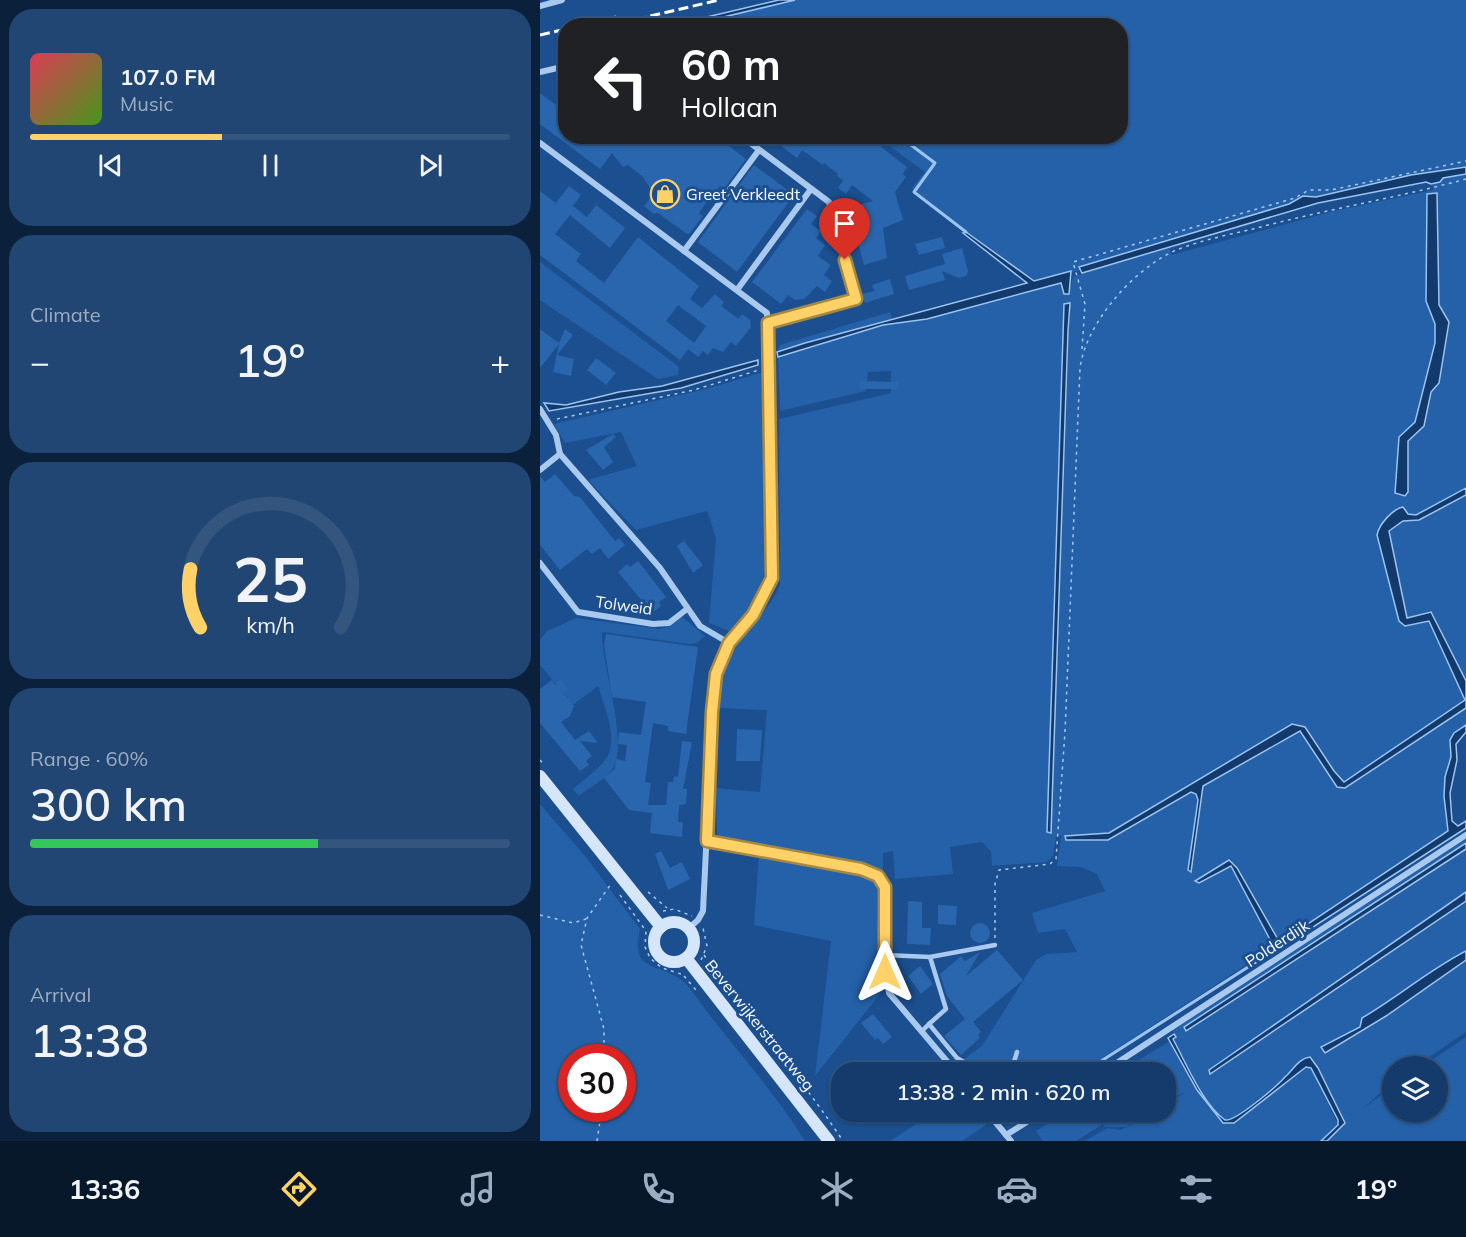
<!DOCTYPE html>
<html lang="en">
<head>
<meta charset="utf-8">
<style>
	body { margin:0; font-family:Mulish,sans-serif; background:#214673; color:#f1f3f6; height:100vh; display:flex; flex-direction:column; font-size:22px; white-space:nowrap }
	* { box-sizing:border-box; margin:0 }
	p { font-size:20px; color:#9dadc1 }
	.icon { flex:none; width:33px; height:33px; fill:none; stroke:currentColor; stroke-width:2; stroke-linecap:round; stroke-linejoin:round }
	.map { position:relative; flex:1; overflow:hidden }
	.sheet { display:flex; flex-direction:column; gap:9px; padding:9px; background:#0b203b; width:540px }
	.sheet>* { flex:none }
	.top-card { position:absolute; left:18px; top:18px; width:570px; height:126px; border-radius:24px; box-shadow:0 2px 4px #0004,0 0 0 2px #33557e; background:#202124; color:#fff; overflow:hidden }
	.buttons { position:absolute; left:842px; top:1056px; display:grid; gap:12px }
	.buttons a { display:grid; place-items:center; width:66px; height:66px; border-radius:50%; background:#143b6b; box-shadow:0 2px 4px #0004,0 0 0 2px #33557e; font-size:30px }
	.speed { position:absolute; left:18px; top:1044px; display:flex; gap:12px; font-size:30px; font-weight:700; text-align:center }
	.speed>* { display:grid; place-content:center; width:78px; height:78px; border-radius:50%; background:#143b6b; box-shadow:0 2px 4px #0004,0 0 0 2px #33557e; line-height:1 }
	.speed .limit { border:9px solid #d22; background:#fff; color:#111 }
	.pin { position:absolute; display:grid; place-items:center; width:51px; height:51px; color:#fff; margin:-62px -26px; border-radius:50% 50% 50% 0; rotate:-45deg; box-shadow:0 0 6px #0007 }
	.pin .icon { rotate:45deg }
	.me { position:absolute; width:66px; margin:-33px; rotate:0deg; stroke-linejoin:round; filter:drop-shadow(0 0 4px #0008) }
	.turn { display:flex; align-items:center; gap:21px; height:126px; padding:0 24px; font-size:27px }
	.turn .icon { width:78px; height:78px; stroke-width:2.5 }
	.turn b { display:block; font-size:42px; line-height:51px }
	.big { font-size:45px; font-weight:600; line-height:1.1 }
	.sheet .tile { flex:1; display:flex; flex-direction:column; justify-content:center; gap:9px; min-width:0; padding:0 21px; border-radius:24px; background:#214673 }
	.sheet .dial { align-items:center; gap:0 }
	.dial svg { height:156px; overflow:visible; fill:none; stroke:#33557e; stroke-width:7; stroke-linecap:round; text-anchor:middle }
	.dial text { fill:#f1f3f6; stroke:none }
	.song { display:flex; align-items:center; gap:18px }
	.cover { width:72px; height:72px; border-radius:9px; background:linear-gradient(135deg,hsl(350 70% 55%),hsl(100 70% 35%)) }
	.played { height:6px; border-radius:3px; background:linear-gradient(90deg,#ffd166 40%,#33557e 40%) }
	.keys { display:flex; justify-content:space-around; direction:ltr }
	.heat { display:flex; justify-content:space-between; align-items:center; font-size:33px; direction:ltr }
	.charge { height:9px; border-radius:4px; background:linear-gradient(90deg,#34c759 60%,#33557e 0) }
	.trip { position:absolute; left:291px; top:1062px; width:345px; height:60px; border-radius:24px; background:#143b6b; box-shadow:0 2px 4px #0004,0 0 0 2px #33557e; font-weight:600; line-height:60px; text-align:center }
	.dock { display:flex; height:96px; justify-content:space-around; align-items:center; background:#08182b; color:#9dadc1 }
	.dock .icon { width:42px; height:42px }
	.dock .active { color:#ffd166 }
	.dock b { font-size:27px; color:#f1f3f6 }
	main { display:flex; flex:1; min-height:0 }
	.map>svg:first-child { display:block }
	.green { fill:#2461a8; fill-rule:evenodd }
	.water { fill:#123a6d; stroke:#9cc4f0; stroke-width:1.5 }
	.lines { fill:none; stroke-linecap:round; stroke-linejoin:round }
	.stream { stroke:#9cc4f0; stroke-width:3 }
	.building { fill:#2a66ad; fill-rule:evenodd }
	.path { stroke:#a9c9ee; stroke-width:1.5; stroke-dasharray:3 4.5; stroke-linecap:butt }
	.service { stroke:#a9c9ee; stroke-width:4.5 }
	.minor { stroke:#a9c9ee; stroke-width:6 }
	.secondary { stroke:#d6e6fa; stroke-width:12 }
	.rail { stroke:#fff; stroke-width:3; stroke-dasharray:10 4.5; stroke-linecap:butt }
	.route-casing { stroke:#a68842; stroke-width:15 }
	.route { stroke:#ffd166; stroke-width:10 }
	.labels { text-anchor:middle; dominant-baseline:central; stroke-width:6; stroke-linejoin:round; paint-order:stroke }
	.poi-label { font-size:16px; fill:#fff; stroke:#1b4f8f; text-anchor:start }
	.street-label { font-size:16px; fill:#fff; stroke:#1b4f8f }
</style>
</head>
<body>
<main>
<section class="sheet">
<div class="tile">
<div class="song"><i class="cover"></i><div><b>107.0 FM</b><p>Music</p></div></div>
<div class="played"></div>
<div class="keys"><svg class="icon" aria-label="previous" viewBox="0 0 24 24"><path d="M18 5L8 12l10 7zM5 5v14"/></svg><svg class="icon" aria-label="pause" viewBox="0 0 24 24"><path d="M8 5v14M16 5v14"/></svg><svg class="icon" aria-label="next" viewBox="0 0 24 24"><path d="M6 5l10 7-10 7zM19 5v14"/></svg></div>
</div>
<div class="tile"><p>Climate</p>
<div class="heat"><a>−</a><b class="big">19°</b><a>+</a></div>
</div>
<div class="tile dial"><svg viewBox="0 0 100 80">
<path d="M14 69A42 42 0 1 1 86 69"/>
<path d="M14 69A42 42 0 0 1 9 39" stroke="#ffd166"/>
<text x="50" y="56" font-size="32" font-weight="700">25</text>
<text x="50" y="72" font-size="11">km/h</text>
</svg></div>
<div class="tile"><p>Range · 60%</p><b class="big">300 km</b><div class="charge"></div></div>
<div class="tile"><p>Arrival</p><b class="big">13:38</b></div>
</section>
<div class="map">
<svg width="926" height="1141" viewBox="0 0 926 1141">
	<rect width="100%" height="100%" fill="#1b4f8f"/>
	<g class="green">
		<path d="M255,0h671v166l-55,9 -95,22 -13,-1 -14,8 -210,63 1,3 -46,11 -68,-49 -54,-44 13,-16 -48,-35 243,-1v-110h-374l3,-2 -13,-10z"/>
		<path d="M926,174v314l-50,27 -8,-1 -30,14 21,93 6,5 24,-5 36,79 -121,82 -10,-11 -29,-44 -118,61 -78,45 -44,3 44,4 82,-48 5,2 2,6 -10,70 3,2 11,-85 98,-56 45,57 121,-80v17l-12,8 -4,7 1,17 -6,20 -1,19 4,35 -168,112 -43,-75 -8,-8 -29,19 5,2 26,-15 43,81 -193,125h-119l-6,-7 26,-19 54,-86 11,-6 30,-2 -12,-23 -27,4 -6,-20 73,-22 -8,-17 -16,-7 -24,-1 4,-31 -5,1 -3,20 -6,6 -55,4 -1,-15 -9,-9 -32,5 3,27 -58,5 -2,-28 -10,2v18l-17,-6 -139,-25 -10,-6 -1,-46 44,4 7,-82 -48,-2c1,-18 4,-39 13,-54 14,-25 37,-43 48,-69l-1,-166 112,-26v-22l-23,1 -2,19 -86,20 -2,-54 105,-32 44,-6 135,-36 3,10 4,1 4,-17 97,-31 1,9 163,-44 99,-21v-6l7,-2 3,-4zM887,194h10l2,188 -8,10 -6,34 -17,15v51l-6,-59 13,-11 20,-79v-19l-9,-23zM530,303l-19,530 -4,-1 17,-527z"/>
		<path d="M0,262l139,105 -1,8 -20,4 -118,-79z"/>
		<path d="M350,312l2,7 -115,33 3,-7z"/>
		<path d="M223,372l3,196 -12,36 -25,27 -20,-8 7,-85 -9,-27 -71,19 -48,-50 49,-14 -16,-34 -56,11 -11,-19 152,-35z"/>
		<path d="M926,495v186l-35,-68 -24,6 -18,-88 15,-10 15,-1z"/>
		<path d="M142,617l23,19 -8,7 -8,1 -87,-12c-1,33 28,113 10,138 -8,10 -23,18 -33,26l-6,-7c10,-9 24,-18 32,-29 15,-20 -1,-53 -7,-74l-25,19 -33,-40v-25l7,-9 29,-13 83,11 11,-3z"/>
		<path d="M0,804l45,52 55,73c-10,41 15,34 39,49 11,7 21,25 29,35 33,42 69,83 97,128h-265zM32,1058h50v50h-50z"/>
		<path d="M926,838v5l-282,185 3,3 279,-183v184l-50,34h-24v17l-30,26 30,-21v24h45v-46h-14l43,-29v104h-139l18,-18 -35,-66 -75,61 -10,2c-22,-15 -40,-57 -52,-81l3,-2 -4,-8z"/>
		<path d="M219,854l105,21 12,6 1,4 1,61 5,44 -68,86 16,-135 -77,-16z"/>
		<path d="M630,1041l27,49 26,33h11l72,-56 5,1 27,57 -17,16h-236l22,-13 14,2 35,-18h10v-6l20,-15 -20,11v-30h-47z"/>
		<path d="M395,1112h45l9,11 -27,18h-72z"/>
		<path d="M527,1112h83l-24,15h-21l-2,-3 -27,17h-33l-7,-10z"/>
	</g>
	<g class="water">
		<path d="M239,0h16l-105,25h-17z"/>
		<path d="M926,167v7l-23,4 -3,4 -9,2 -5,-2 -108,21 -236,70 -3,-6 210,-63 14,-8 13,1 95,-22z"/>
		<path d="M897,193l2,112 10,17 -10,61 -8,9 -7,34 -16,15v51l-3,4 -10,-3 4,-56 16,-15 20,-79v-19l-9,-23 1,-107z"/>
		<path d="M426,232l68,49 37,-10 -2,23h-5l-3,-11 -134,36 -44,6 -105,32 -1,-5 28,-9 222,-60 -64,-50z"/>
		<path d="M530,303l-2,28 -17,502 -4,-1 17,-528z"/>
		<path d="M218,360v5l-77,23 -132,23 -5,-8 22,2 53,-13 43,-6z"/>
		<path d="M926,488v7l-47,25 -16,1 -14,10 18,87 24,-6 35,69v27l-121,80 -8,-1 -37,-56 -97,55 -12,86 -3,-2 10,-70 -2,-6 -5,-2 -83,48h-42l-1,-4 44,-3 183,-109 13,3 29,44 10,11 121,-82 -36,-79 -24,5 -6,-5 -22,-86c2,-11 16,-26 26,-28l5,7 8,1z"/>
		<path d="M926,725v7l-10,12 1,16 -7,33 2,28 6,5 8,-5v7l-176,114 -2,-3 18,-14 142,-94 -4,-35 1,-19 6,-20 -1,-17 4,-7z"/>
		<path d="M926,843v6l-280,182 -2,-4z"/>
		<path d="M689,860l8,8 43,75 -6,4 -43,-81 -32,17 -4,-2z"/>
		<path d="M926,892v9l-256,173 -1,-4z"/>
		<path d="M926,951v9l-80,56 -61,37 -4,-6 39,-20 2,-9c36,-21 67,-48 104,-67z"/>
		<path d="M634,1034l2,3 -3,2c13,24 30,66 52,81 10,2 51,-33 60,-43 8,-7 14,-19 25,-20l8,11 27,55 -18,18h-6l17,-16v-5l-27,-52 -5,-1 -72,56h-11l-26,-33 -29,-52z"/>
	</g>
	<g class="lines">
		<g class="stream">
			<path d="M212,25l1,1"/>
			<path d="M359,136l36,27 -21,29 52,40"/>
			<path d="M544,1072l197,-126"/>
			<path d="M475,1117l9,-5"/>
		</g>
	</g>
	<g class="building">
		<path d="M0,93l20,15 6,-7v35h150l30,23 -22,30 -4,-3 -12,14 -9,13 4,3 -13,17 -3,1 -29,-21 -4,1 -10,-8 10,-12 -11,-17 -15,-12 -5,2 -11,-14 -12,16 -60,-45z"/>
		<path d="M228,136h105l10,8 -2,3 26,20 -4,7 3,3 -11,15 8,28 -20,8 4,30 -23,7 -16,-57 25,-7 -21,-16 -6,9 -8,-6 5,-8 -6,-4 1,-2 -14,-11 -1,2 -21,-15 -5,8z"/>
		<path d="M214,165l40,30 -57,77 -39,-30z"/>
		<path d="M29,186l12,9 -8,11 14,11 9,-12 29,23 -15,20 -40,-33 -15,19 26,20 -5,7 28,22 34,-46 61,49 -9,13 12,9 13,-14 9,8 -3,4 15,11 2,2 4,-5 8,6 1,7 -15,19 -5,-4 -8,10 -10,-4 -5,7 -5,-4 -5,6 -10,-8 -8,11 -140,-105v-64l16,12zM138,305l28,21 -12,17 -28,-22z"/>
		<path d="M267,209l10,7 -6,8 10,7 -5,7 9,7 -7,11 13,9 -7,10 8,6 -7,11 -8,-6 -13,13 -9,1 -7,-5 -7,9 -29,-22z"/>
		<path d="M402,237l3,11 -26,7 -4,-11z"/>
		<path d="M422,248l6,23 -2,5 -7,2 -17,-7 3,9 -36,10 -4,-14 40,-12 -3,-10z"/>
		<path d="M350,279l4,15 -29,9 -3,-9 12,-3 -2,-6z"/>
		<path d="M0,329l19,14 6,-14 8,6 -16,20 17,4 -3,17 -18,-4 6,-28 -19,24z"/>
		<path d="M56,358l20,15 -10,12 -19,-15z"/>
		<path d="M320,381l38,1v7h-38z"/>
		<path d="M73,434l3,3 -12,10 9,15 -10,8 -17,-20z"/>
		<path d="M15,474l19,22 6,1 35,44 4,-3 6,7 -17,14 -8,-11 -8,6 -5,-5 -27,21 -20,-25v-69l5,6z"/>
		<path d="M144,541l19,24 -10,8 -16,-27z"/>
		<path d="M98,561l28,36 -7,5 2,4 -9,7 -34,-41 9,-8 3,3z"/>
		<path d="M66,634l92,13 -12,87 -18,-3v-5l-15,-3 -8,59 6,1 -3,22h18l2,-23h5l1,-6 4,1 4,-36 10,1 -9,47h4l-1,15 -7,1 -1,17h5l-1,15 -32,-4 2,-20 -23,-3 -25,-32 11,-9 1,-10 9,2 2,-16 -9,-1 1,-12 22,3 5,-33 -34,-5 -8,-52z"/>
		<path d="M12,680l3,5 6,-5 7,9 -5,4 11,13 -4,10 -9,6 14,18 14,-9 9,12 -18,-2 12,15 -6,5 3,4 -9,6 -40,-48v-34z"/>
		<path d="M197,729l25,1 -2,31h-24z"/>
		<path d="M121,851l9,17 12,-6 8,17 -22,11 -13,-36z"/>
		<path d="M368,901l14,1v26h9l-1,17 -23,-1z"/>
		<path d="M398,905l19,1 -1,19 -18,-1z"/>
		<circle cx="440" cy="933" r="10"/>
		<path d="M457,950l26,30 -50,42 8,10 -3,3 2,3 -19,17 -17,-19 21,-17 -18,-23 -7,-22 21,-18 4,5 15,-9 -14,24z"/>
		<path d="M380,966l13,18 -12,10 -13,-18z"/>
		<path d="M333,1014l19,23 -9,7 -5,-6 -3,2 -14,-17z"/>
	</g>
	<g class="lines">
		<g class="path">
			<path d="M542,349l3,-45 -12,-42 222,-64 14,-8h22l135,-29"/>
			<path d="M17,419l137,-29 65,-20"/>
			<path d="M0,760l4,5"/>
			<path d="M108,892l19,16"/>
			<path d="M80,895l26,36 -1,16 5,11 12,10 22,7"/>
			<path d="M123,911l11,-2 18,7"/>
			<path d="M0,915l33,8 13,-4"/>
			<path d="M455,938v-54l4,-14 51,-6 6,-5 9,-127 15,-364c6,-45 53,-98 94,-117 24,-10 53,-16 79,-22 70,-19 143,-31 213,-50"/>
			<path d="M164,955c45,63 96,121 139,186"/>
			<path d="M161,960l6,-14 -4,-18"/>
			<path d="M144,976l12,14"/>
			<path d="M64,1058v-29l-23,-84 6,-27 24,-34"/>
			<path d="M57,1141l5,-33"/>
		</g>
		<g class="service">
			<path d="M345,955l45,2 65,-12"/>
			<path d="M389,1024l17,-15 -16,-52"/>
			<path d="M382,1031l7,-7 28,34 24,14"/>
			<path d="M471,1072l6,-20"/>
		</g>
		<g class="minor">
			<path d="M0,6l22,-6"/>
			<path d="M0,72l26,-6"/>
			<path d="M201,136l88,66 27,97 -88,24"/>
			<path d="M0,143l227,170 6,265 -20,37 -24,28"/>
			<path d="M144,251l75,-101"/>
			<path d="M197,290l74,-101"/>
			<path d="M0,409l16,26 4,19 100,114 40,58 29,17 -10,20 -5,22 -11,226 -5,9 -9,8"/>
			<path d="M0,470l20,-16"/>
			<path d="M0,563l38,49 75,12 16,-1 18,-14"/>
			<path d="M167,841l154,28 17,7 7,11v85l4,21 67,79"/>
			<path d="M563,1072l363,-237"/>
			<path d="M447,1112l24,29"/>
			<path d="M466,1135l37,-23"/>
		</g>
		<g class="secondary">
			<path d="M0,776l121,151"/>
			<circle cx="134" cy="942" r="20"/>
			<path d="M146,958l143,183"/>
		</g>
		<g class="rail">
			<path d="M40,26l36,-9"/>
			<path d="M68,26l111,-26"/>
			<path d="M0,35l26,-6"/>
		</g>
	</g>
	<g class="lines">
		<g class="route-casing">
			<path id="route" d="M305,260l11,39 -88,24 4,255 -19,37 -24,28 -13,31 -4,38 -5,129 154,28 17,7 7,11v85"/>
		</g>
		<use href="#route" class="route"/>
	</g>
	<defs>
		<g id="shop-ring" transform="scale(1.5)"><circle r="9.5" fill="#1b4f8f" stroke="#ffd166" stroke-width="1.5"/><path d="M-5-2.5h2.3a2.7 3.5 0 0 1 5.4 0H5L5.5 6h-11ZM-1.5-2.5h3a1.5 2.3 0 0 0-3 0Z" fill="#ffd166"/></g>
	</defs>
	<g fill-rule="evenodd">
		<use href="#shop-ring" x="125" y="194"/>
	</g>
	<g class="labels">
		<g class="poi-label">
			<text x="146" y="194">Greet Verkleedt</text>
		</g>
		<g class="street-label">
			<text transform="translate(84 605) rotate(8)">Tolweid</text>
			<text transform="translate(737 943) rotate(-33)">Polderdijk</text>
			<text transform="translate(220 1025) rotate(51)">Beverwijkerstraatweg</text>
		</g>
	</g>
</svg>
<div class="buttons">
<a><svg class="icon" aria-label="layers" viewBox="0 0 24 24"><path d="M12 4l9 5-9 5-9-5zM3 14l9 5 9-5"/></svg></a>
</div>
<div class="speed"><div class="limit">30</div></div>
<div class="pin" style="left:305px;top:260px;background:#d93025"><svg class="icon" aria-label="arrive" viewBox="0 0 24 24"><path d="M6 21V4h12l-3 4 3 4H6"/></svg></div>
<svg class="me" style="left:345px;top:972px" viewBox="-20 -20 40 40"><path d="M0-17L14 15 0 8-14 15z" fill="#ffd166" stroke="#fff" stroke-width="4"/></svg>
<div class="trip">13:38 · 2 min · 620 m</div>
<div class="top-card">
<div class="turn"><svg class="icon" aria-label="left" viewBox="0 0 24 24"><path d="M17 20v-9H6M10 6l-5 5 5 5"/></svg><div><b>60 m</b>Hollaan</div></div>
</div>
</div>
</main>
<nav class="dock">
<b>13:36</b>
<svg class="icon active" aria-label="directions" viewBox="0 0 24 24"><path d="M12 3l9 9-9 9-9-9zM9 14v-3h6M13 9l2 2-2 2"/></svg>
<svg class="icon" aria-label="music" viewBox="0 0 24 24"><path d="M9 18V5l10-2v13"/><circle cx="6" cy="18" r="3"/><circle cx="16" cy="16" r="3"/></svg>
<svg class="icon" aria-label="phone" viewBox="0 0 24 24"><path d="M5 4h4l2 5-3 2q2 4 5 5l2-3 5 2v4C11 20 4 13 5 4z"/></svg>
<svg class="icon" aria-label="climate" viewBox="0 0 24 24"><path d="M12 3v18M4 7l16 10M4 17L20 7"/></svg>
<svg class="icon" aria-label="car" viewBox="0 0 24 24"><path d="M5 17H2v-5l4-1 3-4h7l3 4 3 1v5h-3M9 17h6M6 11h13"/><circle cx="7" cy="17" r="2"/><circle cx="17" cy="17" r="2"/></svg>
<svg class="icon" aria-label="filters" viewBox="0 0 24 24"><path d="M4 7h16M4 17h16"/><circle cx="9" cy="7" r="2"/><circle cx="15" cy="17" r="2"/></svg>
<b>19°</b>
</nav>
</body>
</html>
